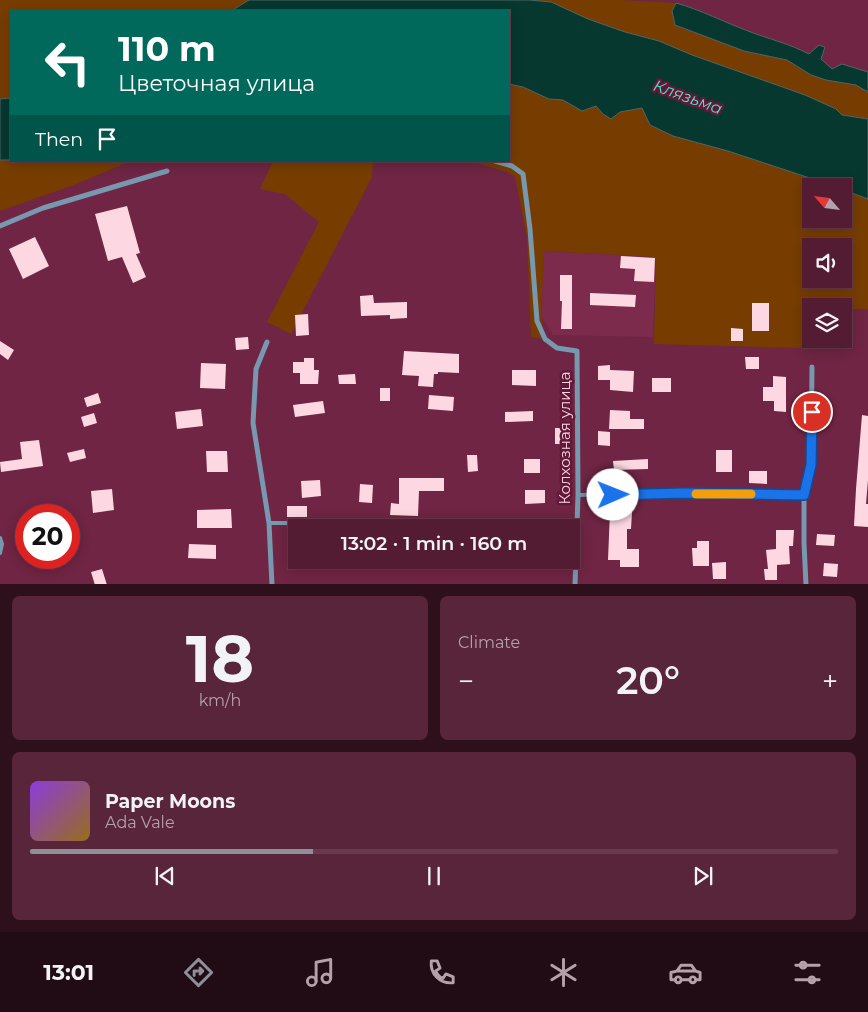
<!DOCTYPE html>
<html lang="en">
<head>
<meta charset="utf-8">
<style>
	body { margin:0; font-family:Montserrat,sans-serif; background:#59253a; color:#f1f3f6; height:100vh; display:flex; flex-direction:column; font-size:19px; white-space:nowrap }
	* { box-sizing:border-box; margin:0 }
	p { font-size:16px; color:#b5a1ac }
	.icon { flex:none; width:28px; height:28px; fill:none; stroke:currentColor; stroke-width:2; stroke-linecap:round; stroke-linejoin:round }
	.map { position:relative; height:584px; overflow:hidden }
	.details { display:flex; flex-direction:column; gap:12px; padding:12px; background:#2e0f1c; flex:1 }
	.details>* { flex:none }
	.hud { position:absolute; left:10px; top:10px; width:500px; height:152px; border-radius:0px; box-shadow:0 2px 12px #0003,0 0 0 1px #693a4d; background:#00695c; color:#fff; overflow:hidden }
	.needle { width:32px; rotate:298deg }
	.buttons { position:absolute; left:802px; top:178px; display:grid; gap:10px }
	.buttons a { display:grid; place-items:center; width:50px; height:50px; border-radius:0px; background:#531c32; box-shadow:0 2px 12px #0003,0 0 0 1px #693a4d; font-size:25px }
	.speed { position:absolute; left:15px; top:504px; display:flex; gap:10px; font-size:25px; font-weight:700; text-align:center }
	.speed>* { display:grid; place-content:center; width:65px; height:65px; border-radius:50%; background:#531c32; box-shadow:0 2px 12px #0003,0 0 0 1px #693a4d; line-height:1 }
	.speed .limit { border:8px solid #d22; background:#fff; color:#111 }
	.pin { position:absolute; display:grid; place-items:center; width:42px; height:42px; color:#fff; margin:-21px; border:2px solid #fff; border-radius:50%; box-shadow:0 1px 5px #0007 }
	.me { position:absolute; width:55px; margin:-28px; rotate:89deg; stroke-linejoin:round; filter:drop-shadow(0 0 4px #0008) }
	.turn { display:flex; align-items:center; gap:18px; height:105px; padding:0 25px; font-size:22px }
	.turn .icon { width:65px; height:65px; stroke-width:2.5 }
	.turn b { display:block; font-size:35px; line-height:42px }
	.then { display:flex; align-items:center; height:48px; padding:0 25px; background:#0003; gap:10px; font-size:19px }
	.big { font-size:38px; font-weight:600; line-height:1.1 }
	.details .widget { flex:1; display:flex; flex-direction:column; justify-content:center; gap:8px; min-width:0; padding:0 18px; border-radius:8px; background:#59253a }
	.details .dial { align-items:center; gap:0 }
	.dial b { font-size:65px; line-height:1 }
	.song { display:flex; align-items:center; gap:15px }
	.cover { width:60px; height:60px; border-radius:8px; background:linear-gradient(135deg,hsl(270 70% 55%),hsl(40 70% 35%)) }
	.played { height:5px; border-radius:2px; background:linear-gradient(90deg,#8c9099 35%,#693a4d 35%) }
	.keys { display:flex; justify-content:space-around; direction:ltr }
	.heat { display:flex; justify-content:space-between; align-items:center; font-size:28px; direction:ltr }
	.details .tiles { flex:1; display:grid; gap:12px; grid-template-columns:1fr 1fr }
	.widget:last-child { grid-column:span 2 }
	.trip { position:absolute; left:288px; top:519px; width:292px; height:50px; border-radius:0px; background:#531c32; box-shadow:0 2px 12px #0003,0 0 0 1px #693a4d; font-weight:600; line-height:50px; text-align:center }
	.tabs { display:flex; height:80px; justify-content:space-around; align-items:center; background:#210b14; color:#b5a1ac }
	.tabs .icon { width:35px; height:35px }
	.tabs .selected { color:#8c9099 }
	.tabs b { font-size:22px; color:#f1f3f6 }
	.map>svg:first-child { display:block }
	.built { fill:#7d2b4d }
	.green { fill:#773d00; fill-rule:evenodd }
	.water { fill:#063830; stroke:#4f6765 }
	.building { fill:#fdd8e3 }
	.lines { fill:none; stroke-linecap:round; stroke-linejoin:round }
	.lane { stroke:#7798ae; stroke-width:4 }
	.street { stroke:#7798ae; stroke-width:5 }
	.route-casing { stroke:#114b97; stroke-width:12 }
	.route { stroke:#1a73e8; stroke-width:9 }
	.slow { stroke:#f59e0b; stroke-width:9 }
	.labels { text-anchor:middle; dominant-baseline:central; stroke-width:5; stroke-linejoin:round; paint-order:stroke }
	.street-label { font-size:15px; fill:#fad5e0; stroke:#621939 }
	.water-label { font-size:16px; font-style:italic; fill:#53e4c9; stroke:#621939 }
</style>
</head>
<body>
<div class="map">
<svg width="868" height="585" viewBox="0 0 868 585">
	<rect width="100%" height="100%" fill="#6f2543"/>
	<path class="built" d="M544,251l112,6 -3,80 -100,-2 -12,-19z"/>
	<g class="green">
		<path d="M0,0h249l-18,11h-220v87l-9,2 -2,-1z"/>
		<path d="M530,0h90l56,3 -4,8 3,14 8,4 28,8 33,14 43,9 24,15 15,5 30,5 12,7v27l-26,-4 -6,-6 -31,-14 -113,-40 -33,-14 -34,-9 -37,-13 -37,-17z"/>
		<path d="M509,84l14,3 26,12 14,1 9,5 24,1 7,8 39,-6 31,28 55,15 106,35h-23v33h33v-29l24,9v110h-24v-3h-33v27l-11,15 -146,-4 2,-87 -112,-6 -3,65 4,23 -14,-2 -4,-99 -12,-62 -8,-4 -36,-11h38zM811,246h33v33h-33z"/>
		<path d="M0,160l11,1h120l-60,25 -71,25z"/>
		<path d="M273,161h100l-1,16 -81,157 -24,-12 52,-100 -34,-28 -25,-5z"/>
	</g>
	<g class="water">
		<path d="M249,0h281l21,2 37,17 37,13 34,9 33,14 113,40 31,14 6,6 26,4v80l-24,-9v-4h-10l-106,-35 -55,-15 -23,-11 -8,-17 -22,4 -9,7 -8,-5 -7,-8 -14,5 -19,-11 -14,-1 -26,-12 -14,-3v-73h-278z"/>
		<path d="M676,3c25,7 48,19 72,28 21,8 42,13 61,23l10,-9 6,2 -4,12 11,10 10,-5 26,8v20l-12,-7 -30,-5 -15,-5 -24,-15 -43,-9 -69,-26 -3,-14z"/>
		<path d="M11,98v62h-11v-61z"/>
	</g>
	<g class="building">
		<path d="M127,206l13,47 -4,1 10,23 -13,6 -11,-26 -14,4 -13,-47z"/>
		<path d="M35,237l14,29 -26,13 -14,-30z"/>
		<path d="M621,256l34,2 -1,24 -20,-1 1,-12 -15,-1z"/>
		<path d="M560,275h12v54h-11l1,-28h-2z"/>
		<path d="M590,293l46,2 -1,12 -45,-2z"/>
		<path d="M373,295l1,8 33,-1v16l-17,1v-4l-29,1 -1,-20z"/>
		<rect x="752" y="303" width="17" height="28"/>
		<path d="M308,314l1,21 -13,1 -1,-21z"/>
		<path d="M731,328l12,1v12h-12z"/>
		<path d="M248,337l1,12 -13,1 -1,-12z"/>
		<path d="M0,341l14,9 -6,10 -8,-6z"/>
		<path d="M404,351l55,3v19l-21,-1v2h-4l-1,13 -15,-1 1,-10 -17,-1z"/>
		<path d="M745,357h14v12h-13z"/>
		<path d="M304,358h10v12h5l-1,14h-18v-11h-7v-11h11z"/>
		<path d="M201,363l25,1 -1,25 -25,-1z"/>
		<path d="M610,365v5l24,1 -1,21 -23,-2v-10h-12v-14z"/>
		<path d="M512,370h24v16l-24,-1z"/>
		<path d="M355,374l1,10h-17l-1,-9z"/>
		<path d="M773,376l13,1v35l-12,-1v-10h-11v-14h10z"/>
		<rect x="652" y="378" width="19" height="14"/>
		<rect x="380" y="388" width="10" height="13"/>
		<path d="M98,393l3,10 -14,4 -3,-9z"/>
		<path d="M429,395l25,2 -1,14 -25,-2z"/>
		<path d="M323,401l2,12 -30,4 -2,-12z"/>
		<path d="M201,409l2,17 -26,3 -2,-17z"/>
		<path d="M610,410l20,1v8h14v10h-35z"/>
		<path d="M533,411v10l-28,1v-10z"/>
		<path d="M94,413l3,10 -13,4 -3,-10z"/>
		<path d="M862,415l6,1v64l-2,24h2v23l-14,-1 2,-37z"/>
		<rect x="555" y="428" width="14" height="16"/>
		<path d="M598,431l12,1v14l-12,-1z"/>
		<path d="M39,440l4,26 -42,6 -1,-10 22,-3 -2,-17z"/>
		<path d="M84,449l2,9 -16,4 -3,-9z"/>
		<rect x="716" y="450" width="16" height="22"/>
		<path d="M206,451h21l1,21h-21z"/>
		<path d="M467,455h10l1,16 -10,1z"/>
		<rect x="524" y="459" width="16" height="14"/>
		<path d="M648,459v10l-34,1 -1,-9z"/>
		<path d="M749,471h18v13l-18,-1z"/>
		<path d="M399,478h45v13h-25l-1,25 -28,-1 1,-12 8,1z"/>
		<path d="M320,480l1,16 -19,2 -1,-17z"/>
		<path d="M360,484l13,1 -1,18 -13,-1z"/>
		<path d="M112,489l2,21 -21,3 -2,-22z"/>
		<path d="M525,490h20v13l-20,1z"/>
		<rect x="287" y="506" width="20" height="11"/>
		<path d="M231,509l1,19h-35v-18z"/>
		<path d="M610,511l22,1 -1,17h-4v20h12v18h-19v-7h-12z"/>
		<path d="M776,530h18l-1,16h-4l1,18 -13,1v15h-12l-1,-11h4l-2,-19 10,-1z"/>
		<path d="M817,534l18,1 -1,11 -18,-1z"/>
		<path d="M697,541h12v25h-16l-1,-18h5z"/>
		<path d="M189,544l27,1v14l-28,-1z"/>
		<path d="M726,562v17h-13l-1,-16z"/>
		<path d="M824,563l14,1 -1,13 -14,-1z"/>
		<path d="M102,569l5,16h-12l-4,-13z"/>
	</g>
	<g class="lines">
		<g class="lane">
			<path d="M578,495l106,-2 120,2"/>
			<path d="M269,523l307,1"/>
			<path d="M0,538l2,6 -2,9"/>
		</g>
		<g class="street">
			<path d="M495,161l17,5 11,8 7,55 7,92 8,18 12,9 20,3 1,144 -3,90"/>
			<path d="M0,226l43,-18 124,-37"/>
			<path d="M267,342l-11,27 -3,54 16,100 3,62"/>
			<path d="M806,585l-2,-42v-48l7,-30 1,-98"/>
		</g>
	</g>
	<g class="lines">
		<g class="route-casing">
			<path id="route" d="M613,495l71,-2 120,2 7,-30 1,-53"/>
		</g>
		<use href="#route" class="route"/>
		<path class="slow" d="M696,494h55"/>
	</g>
	<g class="labels">
		<g class="street-label">
			<text transform="translate(564 438) rotate(-90)">Колхозная улица</text>
		</g>
		<g class="water-label">
			<text transform="translate(688 97) rotate(20)">Клязьма</text>
		</g>
	</g>
</svg>
<div class="buttons">
<a><svg class="needle" viewBox="-14 -14 28 28"><path d="M0-13l5 13h-10z" fill="#e53935"/><path d="M0 13l5-13h-10z" fill="#b5a1ac"/></svg></a>
<a><svg class="icon" aria-label="sound" viewBox="0 0 24 24"><path d="M4 9h4l5-4v14l-5-4H4zM17 9q2 3 0 6"/></svg></a>
<a><svg class="icon" aria-label="layers" viewBox="0 0 24 24"><path d="M12 4l9 5-9 5-9-5zM3 14l9 5 9-5"/></svg></a>
</div>
<div class="speed"><div class="limit">20</div></div>
<div class="pin" style="left:812px;top:412px;background:#d93025"><svg class="icon" aria-label="arrive" viewBox="0 0 24 24"><path d="M6 21V4h12l-3 4 3 4H6"/></svg></div>
<svg class="me" style="left:613px;top:495px" viewBox="-20 -20 40 40"><circle r="19" fill="#fff"/><path d="M0-13L10 11 0 6-10 11z" fill="#1a73e8"/></svg>
<div class="trip">13:02 · 1 min · 160 m</div>
<div class="hud">
<div class="turn"><svg class="icon" aria-label="left" viewBox="0 0 24 24"><path d="M17 20v-9H6M10 6l-5 5 5 5"/></svg><div><b>110 m</b>Цветочная улица</div></div>
<div class="then">Then<svg class="icon" aria-label="arrive" viewBox="0 0 24 24"><path d="M6 21V4h12l-3 4 3 4H6"/></svg></div>
</div>
</div>
<section class="details">
<div class="tiles">
<div class="widget dial"><b>18</b><p>km/h</p></div>
<div class="widget"><p>Climate</p>
<div class="heat"><a>−</a><b class="big">20°</b><a>+</a></div>
</div>
<div class="widget">
<div class="song"><i class="cover"></i><div><b>Paper Moons</b><p>Ada Vale</p></div></div>
<div class="played"></div>
<div class="keys"><svg class="icon" aria-label="previous" viewBox="0 0 24 24"><path d="M18 5L8 12l10 7zM5 5v14"/></svg><svg class="icon" aria-label="pause" viewBox="0 0 24 24"><path d="M8 5v14M16 5v14"/></svg><svg class="icon" aria-label="next" viewBox="0 0 24 24"><path d="M6 5l10 7-10 7zM19 5v14"/></svg></div>
</div>
</div>
</section>
<nav class="tabs">
<b>13:01</b>
<svg class="icon selected" aria-label="directions" viewBox="0 0 24 24"><path d="M12 3l9 9-9 9-9-9zM9 14v-3h6M13 9l2 2-2 2"/></svg>
<svg class="icon" aria-label="music" viewBox="0 0 24 24"><path d="M9 18V5l10-2v13"/><circle cx="6" cy="18" r="3"/><circle cx="16" cy="16" r="3"/></svg>
<svg class="icon" aria-label="phone" viewBox="0 0 24 24"><path d="M5 4h4l2 5-3 2q2 4 5 5l2-3 5 2v4C11 20 4 13 5 4z"/></svg>
<svg class="icon" aria-label="climate" viewBox="0 0 24 24"><path d="M12 3v18M4 7l16 10M4 17L20 7"/></svg>
<svg class="icon" aria-label="car" viewBox="0 0 24 24"><path d="M5 17H2v-5l4-1 3-4h7l3 4 3 1v5h-3M9 17h6M6 11h13"/><circle cx="7" cy="17" r="2"/><circle cx="17" cy="17" r="2"/></svg>
<svg class="icon" aria-label="filters" viewBox="0 0 24 24"><path d="M4 7h16M4 17h16"/><circle cx="9" cy="7" r="2"/><circle cx="15" cy="17" r="2"/></svg>
</nav>
</body>
</html>
